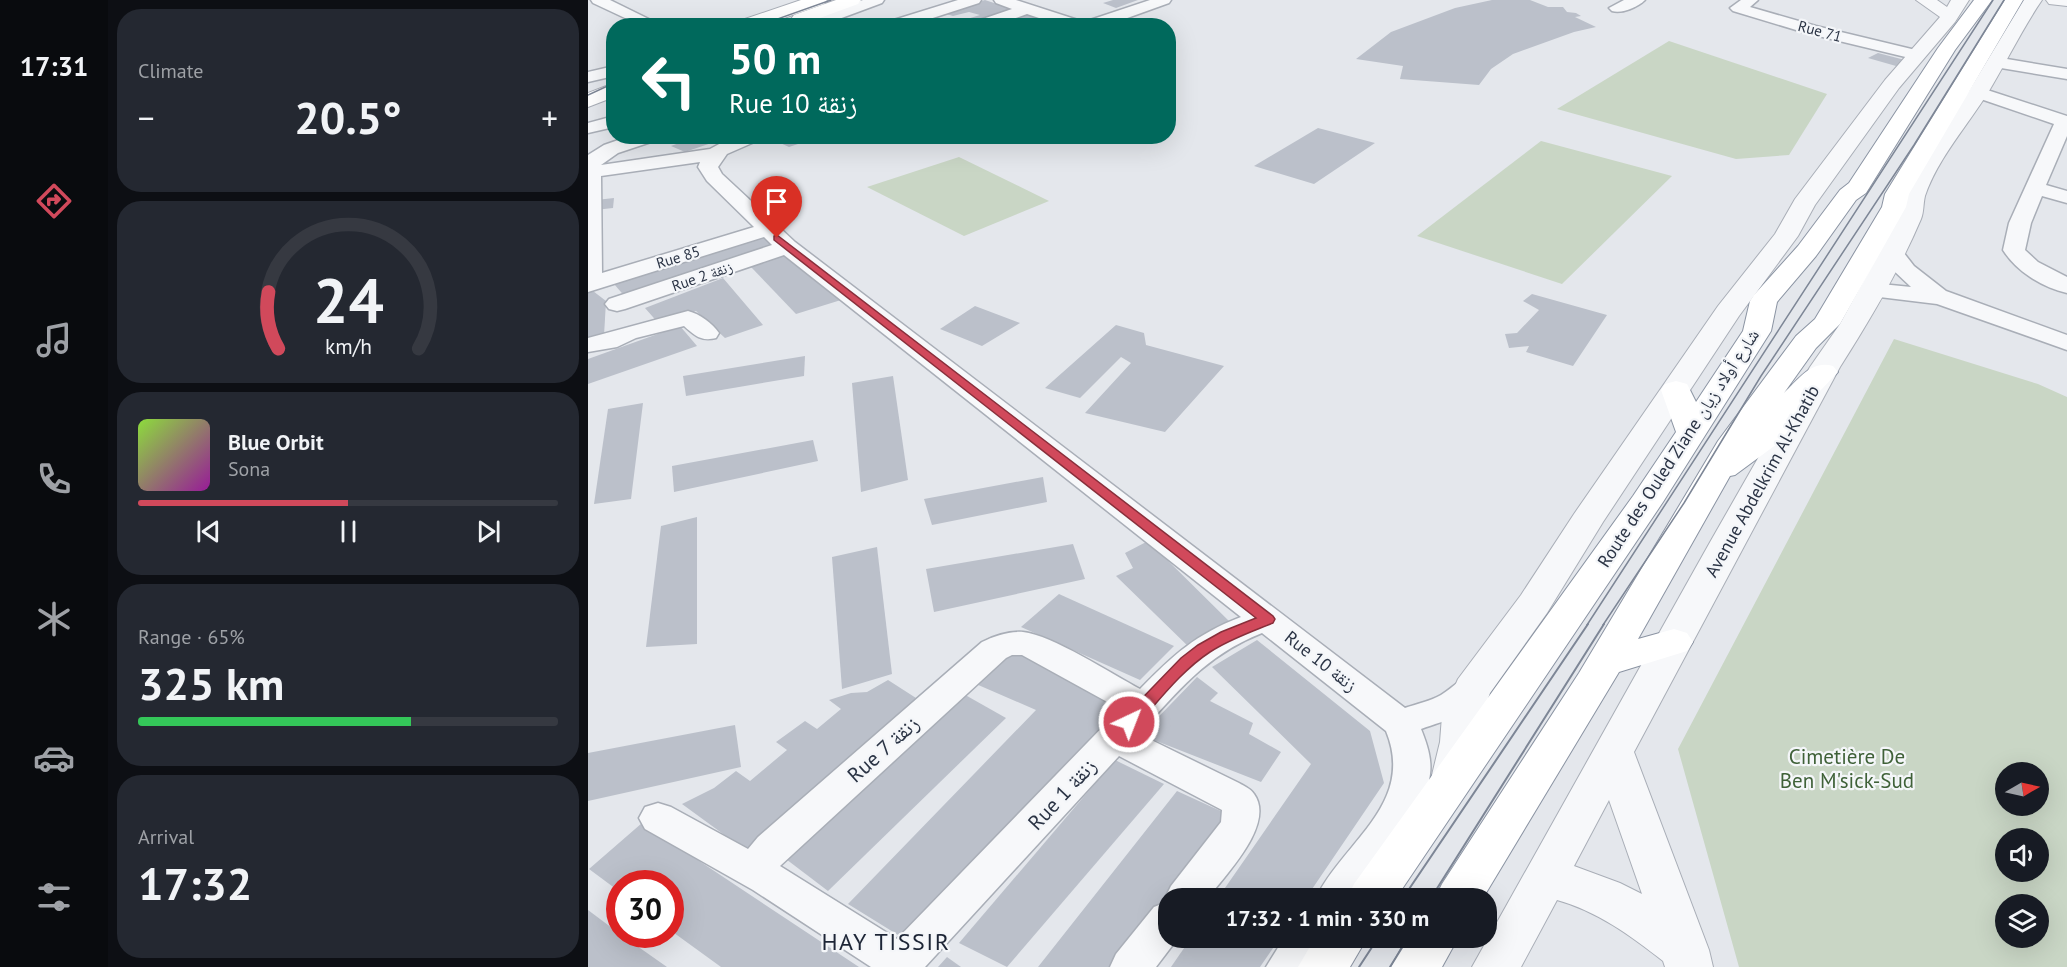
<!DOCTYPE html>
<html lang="en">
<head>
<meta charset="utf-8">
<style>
	body { margin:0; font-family:"PT Sans","Noto Naskh Arabic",sans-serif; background:#242831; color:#f1f3f6; height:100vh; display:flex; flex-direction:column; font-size:22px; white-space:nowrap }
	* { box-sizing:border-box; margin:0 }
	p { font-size:20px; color:#9ea1a6 }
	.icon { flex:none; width:33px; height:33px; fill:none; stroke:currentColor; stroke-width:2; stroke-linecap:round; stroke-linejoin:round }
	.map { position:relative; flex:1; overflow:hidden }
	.side { display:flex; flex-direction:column; gap:9px; padding:9px; background:#0d0f14; width:480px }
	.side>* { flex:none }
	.banner { position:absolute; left:18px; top:18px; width:570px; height:126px; border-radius:24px; box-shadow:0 6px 24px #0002; background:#00695c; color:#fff; overflow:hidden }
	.needle { width:39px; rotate:81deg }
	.tools { position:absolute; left:1407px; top:762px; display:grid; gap:12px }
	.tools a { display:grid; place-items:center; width:54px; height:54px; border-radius:50%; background:#171b24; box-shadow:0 6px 24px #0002; font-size:30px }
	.speed { position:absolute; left:18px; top:870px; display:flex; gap:12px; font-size:30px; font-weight:700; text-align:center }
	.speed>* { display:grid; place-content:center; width:78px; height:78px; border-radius:50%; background:#171b24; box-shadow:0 6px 24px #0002; line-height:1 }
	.speed .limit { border:9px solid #d22; background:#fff; color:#111 }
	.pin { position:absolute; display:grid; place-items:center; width:51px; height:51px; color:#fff; margin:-62px -26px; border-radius:50% 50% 50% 0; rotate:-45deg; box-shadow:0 0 6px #0007 }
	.pin .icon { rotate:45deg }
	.me { position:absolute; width:66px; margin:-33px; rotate:43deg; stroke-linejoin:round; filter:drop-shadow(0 0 4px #0008) }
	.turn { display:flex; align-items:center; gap:21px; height:126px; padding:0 24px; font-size:27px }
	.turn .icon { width:78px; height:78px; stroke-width:2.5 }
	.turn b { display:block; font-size:42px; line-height:51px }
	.big { font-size:45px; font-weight:800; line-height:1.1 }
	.side .widget { flex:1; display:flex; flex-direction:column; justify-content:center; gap:9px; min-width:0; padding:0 21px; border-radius:24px; background:#242831 }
	.side .dial { align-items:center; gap:0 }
	.dial svg { height:156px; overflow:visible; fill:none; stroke:#363941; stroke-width:7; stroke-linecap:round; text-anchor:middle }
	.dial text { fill:#f1f3f6; stroke:none }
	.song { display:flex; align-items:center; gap:18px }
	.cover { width:72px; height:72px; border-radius:9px; background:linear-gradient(135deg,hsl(90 70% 55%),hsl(300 70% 35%)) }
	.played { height:6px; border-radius:3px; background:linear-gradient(90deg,#d1495b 50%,#363941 50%) }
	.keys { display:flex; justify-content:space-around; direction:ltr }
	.heat { display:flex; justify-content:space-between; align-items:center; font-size:33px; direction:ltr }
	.charge { height:9px; border-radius:4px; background:linear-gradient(90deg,#34c759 65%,#363941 0) }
	.trip { position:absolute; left:570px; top:888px; width:339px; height:60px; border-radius:24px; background:#171b24; box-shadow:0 6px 24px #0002; font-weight:800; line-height:60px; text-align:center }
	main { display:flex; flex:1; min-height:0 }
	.dock { display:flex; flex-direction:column; width:108px; justify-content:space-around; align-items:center; background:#090b0e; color:#9ea1a6 }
	.dock .icon { width:42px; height:42px }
	.dock .current { color:#d1495b }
	.dock b { font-size:27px; color:#f1f3f6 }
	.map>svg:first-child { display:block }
	.green { fill:#c9d6c5; fill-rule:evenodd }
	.building { fill:#bbc0ca }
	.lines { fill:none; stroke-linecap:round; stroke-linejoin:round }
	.minor-casing { stroke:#a9aeb7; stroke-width:3 }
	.tertiary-casing { stroke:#a9aeb7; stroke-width:2 }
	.secondary-casing { stroke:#a9aeb7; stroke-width:2 }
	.trunk-casing { stroke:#8b94a3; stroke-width:2 }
	.minor { fill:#f7f8fa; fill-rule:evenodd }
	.tertiary { fill:#f7f8fa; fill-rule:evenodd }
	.secondary { fill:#fff; fill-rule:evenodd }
	.trunk { fill:#fff; fill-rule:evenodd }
	.tram-far1 { stroke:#7d8696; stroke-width:1.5 }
	.tram { stroke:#7d8696; stroke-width:2 }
	.route { fill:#d1495b; stroke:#882f3b; stroke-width:1.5 }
	.labels { text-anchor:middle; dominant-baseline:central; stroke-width:4.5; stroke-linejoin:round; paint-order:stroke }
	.far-street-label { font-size:15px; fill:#2b3445; stroke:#f4f6f9 }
	.street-label { font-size:18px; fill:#2b3445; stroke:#f4f6f9 }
	.near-street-label { font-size:21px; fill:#2b3445; stroke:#f4f6f9 }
	.near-park-label { font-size:21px; fill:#3f6138; stroke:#f4f6f9 }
	.near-neighbourhood-label { font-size:24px; letter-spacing:1.5px; fill:#1d2536; stroke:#f4f6f9 }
</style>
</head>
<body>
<main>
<nav class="dock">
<b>17:31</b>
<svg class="icon current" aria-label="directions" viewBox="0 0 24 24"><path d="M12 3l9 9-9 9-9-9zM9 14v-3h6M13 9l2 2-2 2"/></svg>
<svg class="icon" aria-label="music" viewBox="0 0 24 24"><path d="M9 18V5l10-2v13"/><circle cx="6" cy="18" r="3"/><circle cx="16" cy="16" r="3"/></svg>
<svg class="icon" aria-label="phone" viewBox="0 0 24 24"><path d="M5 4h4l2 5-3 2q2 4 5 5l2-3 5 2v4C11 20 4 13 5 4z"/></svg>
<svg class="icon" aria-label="climate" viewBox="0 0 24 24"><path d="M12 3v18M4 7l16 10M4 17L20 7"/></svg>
<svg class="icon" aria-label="car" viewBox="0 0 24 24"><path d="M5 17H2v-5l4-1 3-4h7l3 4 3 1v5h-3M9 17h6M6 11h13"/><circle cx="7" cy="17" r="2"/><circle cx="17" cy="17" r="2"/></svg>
<svg class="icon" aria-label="filters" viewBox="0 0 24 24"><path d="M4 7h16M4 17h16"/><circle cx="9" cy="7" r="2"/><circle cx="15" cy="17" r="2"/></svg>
</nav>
<section class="side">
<div class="widget"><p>Climate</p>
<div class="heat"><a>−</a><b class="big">20.5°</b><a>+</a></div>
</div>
<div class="widget dial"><svg viewBox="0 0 100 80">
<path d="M14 69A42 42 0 1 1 86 69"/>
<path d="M14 69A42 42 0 0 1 9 40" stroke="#d1495b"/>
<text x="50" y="56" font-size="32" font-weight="700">24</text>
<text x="50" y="72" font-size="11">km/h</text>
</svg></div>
<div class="widget">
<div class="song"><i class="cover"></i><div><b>Blue Orbit</b><p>Sona</p></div></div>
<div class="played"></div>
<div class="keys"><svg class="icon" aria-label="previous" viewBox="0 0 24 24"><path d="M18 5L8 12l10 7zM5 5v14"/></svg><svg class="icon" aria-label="pause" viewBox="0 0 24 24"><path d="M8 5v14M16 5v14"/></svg><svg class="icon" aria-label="next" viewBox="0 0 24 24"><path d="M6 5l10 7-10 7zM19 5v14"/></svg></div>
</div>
<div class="widget"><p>Range · 65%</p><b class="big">325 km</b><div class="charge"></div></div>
<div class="widget"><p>Arrival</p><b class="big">17:32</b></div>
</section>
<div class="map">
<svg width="1479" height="967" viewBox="0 0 1479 967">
	<rect width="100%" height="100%" fill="#e4e7ec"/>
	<g class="green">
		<path d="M1081,41l158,53 -38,61 -53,4 -179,-50z"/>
		<path d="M953,141l131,35 -110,108 -145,-48z"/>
		<path d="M371,157l90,44 -85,35 -97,-49z"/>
		<path d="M1306,339l144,45 29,13v570h-328l-61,-218zM1418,772h32v34h-32zM1418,838h32v34h-32zM1418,904h32v34h-32z"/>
	</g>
	<g class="building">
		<path d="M397,0l33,11 -39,12 -12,-4 13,-4 -11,-3 -16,4 -10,-3z"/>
		<path d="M525,0h25l-22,8 -13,-5z"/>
		<path d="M904,0h38l18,7h15l4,5 9,1 5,3 -6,1 21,10 -22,5 -61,22 -22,15 -12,16 -79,-6 3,-13 -47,-7 35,-27 64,-24z"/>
		<path d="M442,14l31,11 -53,1 -8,-4z"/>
		<path d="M1290,53l27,7 -9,6 -28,-8z"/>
		<path d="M730,128l57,15 -61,41 -60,-18z"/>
		<path d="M110,136h31v1l-44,15 -14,-6z"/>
		<path d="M201,136h43v1l-19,6 -6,-2 -18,6 -13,-6z"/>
		<path d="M26,198l-1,10 -18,2 1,-10z"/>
		<path d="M177,236l15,9 -153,54 -13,-15z"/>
		<path d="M197,254l56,46 -45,14 -45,-47z"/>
		<path d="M135,278l40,47 -38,13 -29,-27 -36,14 -15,-17z"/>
		<path d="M5,291l13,10 -2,35 -16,3v-47z"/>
		<path d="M944,294l75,21 -34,51 -47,-14 3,-6 -20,2 -4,-14 12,-1 22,-23 -16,-9z"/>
		<path d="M387,306l45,17 -38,23 -42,-17z"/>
		<path d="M528,325l28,8 2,12 78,21 -59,66 -80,-19 46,-50 -10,-6 -41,41 -35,-10z"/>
		<path d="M92,326l17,20 -109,38v-25z"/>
		<path d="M217,356l-1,20 -118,20 -3,-20z"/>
		<path d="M305,376l15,104 -47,12 -9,-109z"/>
		<path d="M55,403l-12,96 -37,5 14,-95z"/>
		<path d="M225,440l5,21 -144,31 -2,-26z"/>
		<path d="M455,477l4,25 -115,23 -8,-26z"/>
		<path d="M109,517v127l-51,3 15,-121z"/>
		<path d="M560,541l85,84 -41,25 -76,-74 17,-8 -8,-15z"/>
		<path d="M485,544l12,35 -151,33 -8,-43z"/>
		<path d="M289,547l15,127 -50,15 -10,-132z"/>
		<path d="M471,594l115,52 -34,34 -119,-53z"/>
		<path d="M669,640l113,91 14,52 -78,115h-88l93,-134 -99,-97z"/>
		<path d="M428,650l106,62 -211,231 -63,-39 188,-194 -60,-26z"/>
		<path d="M609,677l21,16 -8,8 43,22 -4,11 32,18 -20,30 -120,-47z"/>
		<path d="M300,680l28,18 -171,152 -63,-46 32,-16 22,-17 14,10 37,-31 -11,-8 29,-21 12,8 24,-20 -12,-9 22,-7 16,-1z"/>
		<path d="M372,692l46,26 -178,173 -46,-35z"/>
		<path d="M147,725l6,42 -153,34v-48z"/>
		<path d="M527,760l49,24 -157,183 -48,-24z"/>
		<path d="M589,791l59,27 -60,80h-8v11l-42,58h-88z"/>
		<path d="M54,823l217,144h-138l-51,-37v-46h-50v8l-31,-23z"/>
		<path d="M0,910l32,24 47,33h-79z"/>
		<path d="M603,938h89l-20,29h-89z"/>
		<path d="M359,957l14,10h-23z"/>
	</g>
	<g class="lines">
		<g class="minor-casing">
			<g id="minor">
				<path d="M3,0h19l53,26h-21l-49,-23z"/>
				<path d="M275,0h21l-2,3 -62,23h-23l1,-3z"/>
				<path d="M370,0h23l-2,3 -71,23h-25l1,-3z"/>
				<path d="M406,0h22l68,22 66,-22h21l-2,3 -64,23h-42l-36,-12 -34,12h-23l1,-3 41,-14 -16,-6z"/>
				<path d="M1036,0h21c-7,7 -23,14 -33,11l-3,-3z"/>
				<path d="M1153,0h17l-8,7 66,19 108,26 2,3 -8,5 -112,-27 -73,-22 -3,-3z"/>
				<path d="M1407,57l72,12v10l-78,-13 -2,-4z"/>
				<path d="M26,66v10l-26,6v-10z"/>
				<path d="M1390,87l89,29v20l-21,49 21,6v12l-25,-7 -11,27 -6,27 13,12 29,15v16c-25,-6 -50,-21 -64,-43l6,-27 45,-99 -82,-28 -3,-4 3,-4z"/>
				<path d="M26,116v11l-26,6v-10z"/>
				<path d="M42,136h29l-2,4 -39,13 -17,12 109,-16 24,-13h27l-2,4 -32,14 -9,13 4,7 73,68 610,466c11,-4 26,-7 36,-13 18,-11 20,-22 43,-15l5,9c-14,25 -43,31 -68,40 6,15 11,30 9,45 -3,39 -48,93 -71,124h-43c28,-57 100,-94 70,-167l-124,-98c-56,22 -84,58 -123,101l100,49c5,3 12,6 15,11 22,30 -29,81 -46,104h-40v40h10l-22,29h-46l6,-13 38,-47 13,-5 -2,-4 6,-12 50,-64 1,-12 -103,-54 -194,211h-54l-118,-77 -108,-61 -6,-11 6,-11 13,-4 13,4 77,42 10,-12 224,-195c12,-6 27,-11 41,-10 29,3 89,42 117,57 33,-34 56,-55 101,-72l-457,-362 -159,54 -8,2 -8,-2 -4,-5 4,-5 163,-54 -8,-8 -176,55v-137l16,-10zM112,162l-2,5 9,14 47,46 -152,46 -1,-97zM434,655l98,54 -223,230 -117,-73 226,-208 6,-3z"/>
				<path d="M1304,246l8,2 14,18 32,25 121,44v15l-130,-46 -74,-9 -4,-5 4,-5 8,-2 40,4 -18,-17 -12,-17 3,-5z"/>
				<path d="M100,311c12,3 24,12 31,22l-3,5c-15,4 -22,-3 -32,-12l-48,12 -19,9 -29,5v-14z"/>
				<path d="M696,938h45l-18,29h-45z"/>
			</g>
		</g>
		<g class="tertiary-casing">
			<g id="tertiary">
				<path d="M1328,0h21l10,7 4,-7h18l-14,22 -56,66 -84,117 -17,31 -59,80 -136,206 -56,91 -57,80 -8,23v26l-9,37 -6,12 -15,5 -15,-5 -6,-12 9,-37 2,-26 16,-37 63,-84 53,-81 144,-208 57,-72 20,-35 90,-119 55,-63z"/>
				<path d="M1436,0h18c-20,29 -35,61 -53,91 -21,34 -51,67 -64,105 -2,8 -1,16 -4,23 -22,52 -51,101 -81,148l-206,385 75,198 4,17h-48l-2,-6c-32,-25 -66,-50 -106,-61l-36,67h-49l237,-423 101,-177 30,-43 39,-71 19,-37 3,-19 32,-57 36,-49zM1021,800l33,94 -22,-11 -46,-17z"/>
				<path d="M1458,0h21v6l-18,-2z"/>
			</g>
		</g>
		<g class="secondary-casing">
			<g id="secondary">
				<path d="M213,0h26l-3,4 -63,22h-28l3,-4z"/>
				<path d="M248,0h25l-3,4 -52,19h-12l-3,-4 3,-4z"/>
				<path d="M26,83v14l-26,10v-14z"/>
			</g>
		</g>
		<g class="trunk-casing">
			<g id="trunk">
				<path d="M1386,0h18l-37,50 -89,143 -10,7 -40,56 -39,46 -6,29 -108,171 -267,396h-49l7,-14 279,-388 43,-64 -15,-42 4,-6 11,-3 11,3 9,18 47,-71 7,-30 4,-6 44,-49 42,-56 9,-7 89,-135z"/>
				<path d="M1417,0h18l-114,194 -3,13 -66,117 -24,24 -32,45c15,-14 27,-33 49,-27l5,6 -37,39 -20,30 -46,34 -5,1 -92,163 36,-10 13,4 6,9 -6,9 -68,21 -136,226h-48l7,-14 137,-211 139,-232 78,-105 19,-17 67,-112 3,-13z"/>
				<path d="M727,938h52l-17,29h-52z"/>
				<path d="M819,938h51l-16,29h-51z"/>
			</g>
		</g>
		<use href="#minor" class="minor"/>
		<use href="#tertiary" class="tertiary"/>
		<use href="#secondary" class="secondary"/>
		<use href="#trunk" class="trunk"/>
		<g class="tram-far1">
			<path d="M170,26l73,-26"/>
			<path d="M0,95l26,-12"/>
			<path d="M999,625l406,-625"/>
			<path d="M1015,625l81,-122 77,-127 153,-231 90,-145"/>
		</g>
		<g class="tram">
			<path d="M815,898l185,-274"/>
			<path d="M843,898l173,-274"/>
			<path d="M771,967l19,-29"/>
			<path d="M802,967l18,-29"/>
		</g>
	</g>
	<path class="route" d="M189,235l496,381 2,3 -2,4c-22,9 -43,16 -63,29 -29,19 -52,50 -75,75l-6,1 -6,-1 -3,-5 3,-4 58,-60 17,-13 23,-13 35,-14 -482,-378v-4z"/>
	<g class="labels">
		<g class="far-street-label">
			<text transform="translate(1232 31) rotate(15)">Rue 71</text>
			<text transform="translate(90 257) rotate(-17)">Rue 85</text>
			<text transform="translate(114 276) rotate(-19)">Rue 2 زنقة</text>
		</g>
		<g class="street-label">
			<text transform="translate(1090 448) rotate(-57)">Route des Ouled Ziane شارع أولاد زيان</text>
			<text transform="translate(1174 481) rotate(-61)">Avenue Abdelkrim Al-Khatib</text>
			<text transform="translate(733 661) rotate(38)">Rue 10 زنقة</text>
		</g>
		<g class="near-street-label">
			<text transform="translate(295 749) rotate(-42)">Rue 7 زنقة</text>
			<text transform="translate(474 794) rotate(-47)">Rue 1 زنقة</text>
		</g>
		<g class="near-park-label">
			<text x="1259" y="756">Cimetière De<tspan x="1259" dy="24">Ben M'sick-Sud</tspan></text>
		</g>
		<g class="near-neighbourhood-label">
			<text x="298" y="941">HAY TISSIR</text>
		</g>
	</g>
</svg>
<div class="tools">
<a><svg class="needle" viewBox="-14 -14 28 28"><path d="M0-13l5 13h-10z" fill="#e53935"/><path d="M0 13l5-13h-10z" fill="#9ea1a6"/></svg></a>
<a><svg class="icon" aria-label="sound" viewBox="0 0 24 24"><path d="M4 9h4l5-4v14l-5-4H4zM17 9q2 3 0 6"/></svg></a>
<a><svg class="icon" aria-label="layers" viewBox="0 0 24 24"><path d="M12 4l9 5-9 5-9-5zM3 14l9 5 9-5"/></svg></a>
</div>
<div class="speed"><div class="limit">30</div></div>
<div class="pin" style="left:189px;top:238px;background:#d93025"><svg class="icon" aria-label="arrive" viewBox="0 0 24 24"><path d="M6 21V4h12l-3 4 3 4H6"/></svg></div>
<svg class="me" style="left:541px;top:722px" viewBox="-20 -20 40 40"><circle r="17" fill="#d1495b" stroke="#fff" stroke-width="3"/><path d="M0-11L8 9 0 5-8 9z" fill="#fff"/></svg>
<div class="trip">17:32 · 1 min · 330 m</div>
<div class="banner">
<div class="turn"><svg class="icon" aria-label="left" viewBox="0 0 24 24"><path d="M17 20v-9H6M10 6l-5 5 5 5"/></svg><div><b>50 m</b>Rue 10 زنقة</div></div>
</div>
</div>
</main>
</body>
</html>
